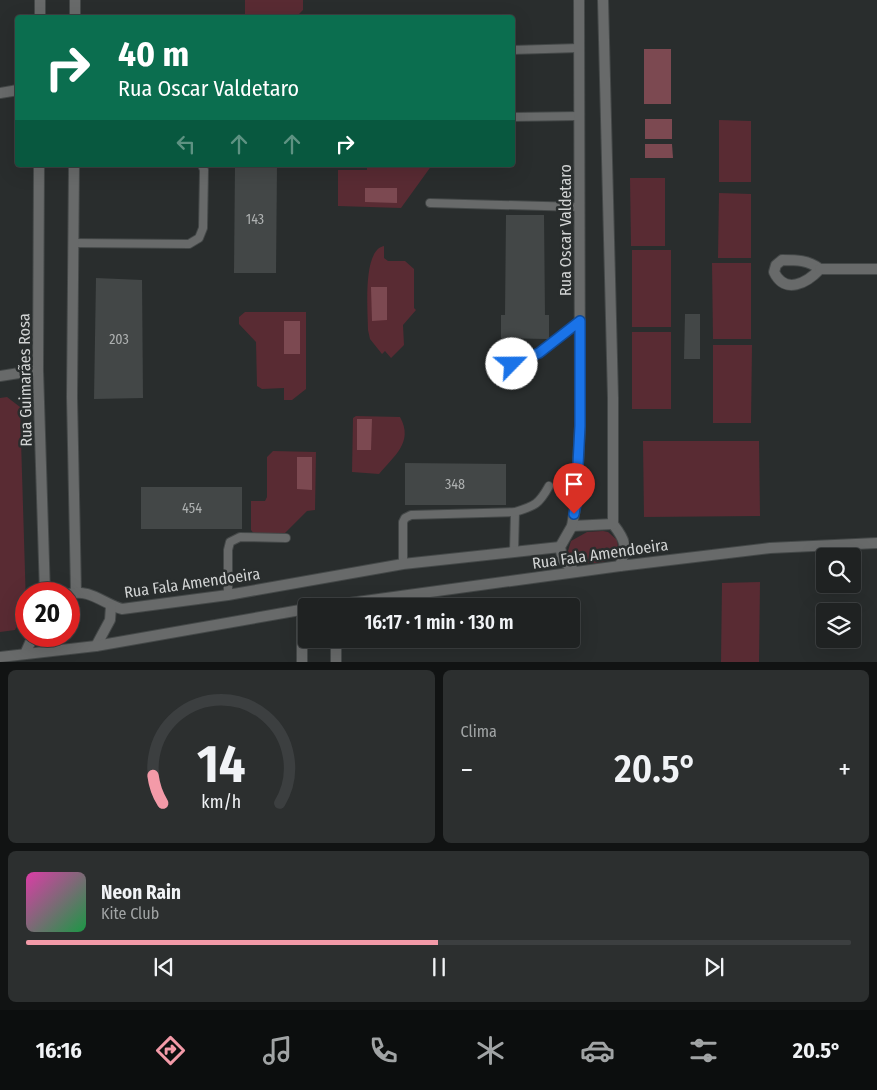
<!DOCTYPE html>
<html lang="pt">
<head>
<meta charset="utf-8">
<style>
	body { margin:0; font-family:"Fira Sans Condensed",sans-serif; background:#2c2f2f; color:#f1f3f6; height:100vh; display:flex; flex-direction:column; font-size:19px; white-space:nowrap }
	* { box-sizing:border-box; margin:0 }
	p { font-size:16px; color:#a1a4a5 }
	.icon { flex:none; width:28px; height:28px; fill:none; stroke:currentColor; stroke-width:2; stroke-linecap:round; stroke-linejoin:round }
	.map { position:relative; height:662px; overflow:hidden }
	.sheet { display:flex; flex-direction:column; gap:8px; padding:8px; background:#111313; flex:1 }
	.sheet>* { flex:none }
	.top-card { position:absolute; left:15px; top:15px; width:500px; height:152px; border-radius:5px; box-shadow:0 5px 20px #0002,0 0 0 1px #3c3f40; background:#0b6e4f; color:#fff; overflow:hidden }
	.controls { position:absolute; left:816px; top:548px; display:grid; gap:10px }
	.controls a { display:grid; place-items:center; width:45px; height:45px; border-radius:5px; background:#1f2222; box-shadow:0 5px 20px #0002,0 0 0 1px #3c3f40; font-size:25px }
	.speed { position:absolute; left:15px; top:582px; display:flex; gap:10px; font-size:25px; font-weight:700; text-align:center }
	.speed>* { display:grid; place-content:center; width:65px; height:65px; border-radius:50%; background:#1f2222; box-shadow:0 5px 20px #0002,0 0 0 1px #3c3f40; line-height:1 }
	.speed .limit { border:8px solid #d22; background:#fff; color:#111 }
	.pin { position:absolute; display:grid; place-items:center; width:42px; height:42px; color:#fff; margin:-51px -21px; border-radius:50% 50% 50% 0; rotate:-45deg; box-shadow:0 0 5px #0007 }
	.pin .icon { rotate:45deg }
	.me { position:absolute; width:55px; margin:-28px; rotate:67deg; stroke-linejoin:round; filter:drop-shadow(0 0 4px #0008) }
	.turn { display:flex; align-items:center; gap:18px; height:105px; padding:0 20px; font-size:22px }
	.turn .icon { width:65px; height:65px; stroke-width:2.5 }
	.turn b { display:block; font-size:35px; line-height:42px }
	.lanes { display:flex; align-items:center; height:48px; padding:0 20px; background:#0003; justify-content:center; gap:25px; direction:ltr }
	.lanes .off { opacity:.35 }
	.big { font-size:38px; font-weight:600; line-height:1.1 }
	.sheet .card { flex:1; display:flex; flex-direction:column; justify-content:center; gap:8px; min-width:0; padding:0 18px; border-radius:8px; background:#2c2f2f }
	.sheet .dial { align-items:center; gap:0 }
	.dial svg { height:130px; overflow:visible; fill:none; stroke:#3c3f40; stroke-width:7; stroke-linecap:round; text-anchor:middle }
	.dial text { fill:#f1f3f6; stroke:none }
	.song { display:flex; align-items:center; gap:15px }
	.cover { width:60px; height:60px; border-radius:8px; background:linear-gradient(135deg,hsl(320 70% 55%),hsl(140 70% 35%)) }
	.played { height:5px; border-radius:2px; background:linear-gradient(90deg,#f39aa8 50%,#3c3f40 50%) }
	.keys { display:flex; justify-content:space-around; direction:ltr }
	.heat { display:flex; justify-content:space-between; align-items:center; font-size:28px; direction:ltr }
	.sheet .tiles { flex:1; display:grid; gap:8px; grid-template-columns:1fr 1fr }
	.card:last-child { grid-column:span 2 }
	.trip { position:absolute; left:298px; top:598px; width:282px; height:50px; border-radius:5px; background:#1f2222; box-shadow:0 5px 20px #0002,0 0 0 1px #3c3f40; font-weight:600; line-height:50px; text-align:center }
	.tab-bar { display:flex; height:80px; justify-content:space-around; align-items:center; background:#0c0e0e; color:#a1a4a5 }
	.tab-bar .icon { width:35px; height:35px }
	.tab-bar .selected { color:#f39aa8 }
	.tab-bar b { font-size:22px; color:#f1f3f6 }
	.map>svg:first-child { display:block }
	.green { fill:#592b33 }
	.water { fill:#7c4951 }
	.building { fill:#434747 }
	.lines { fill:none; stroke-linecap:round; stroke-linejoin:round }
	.lane-casing { stroke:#444848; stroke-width:10 }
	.street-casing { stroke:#444848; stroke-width:12 }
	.lane { stroke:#686a6a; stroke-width:8 }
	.street { stroke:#686a6a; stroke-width:10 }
	.route-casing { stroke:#114b97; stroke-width:12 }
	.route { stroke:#1a73e8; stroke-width:9 }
	.labels { text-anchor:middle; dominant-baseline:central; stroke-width:5; stroke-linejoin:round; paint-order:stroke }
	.number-label { font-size:14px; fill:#aeb1b1 }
	.street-label { font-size:16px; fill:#d2d4d4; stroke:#292d2d }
</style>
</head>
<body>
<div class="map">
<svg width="877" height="663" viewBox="0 0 877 663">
	<rect width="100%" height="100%" fill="#292d2d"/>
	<g class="green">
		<path d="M245,0h58v10l-7,7h-51z"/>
		<path d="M719,120l32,1v61h-32z"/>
		<path d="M367,165h65l-31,43 -63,-2v-36h29z"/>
		<path d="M630,178h35v68h-34z"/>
		<path d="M719,193l32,1v64h-33z"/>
		<path d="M384,246v12l4,3h17l9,8v39l2,2 -13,15 1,20 -13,13 -6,-7 -3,3 -12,-15 -2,-9c0,-18 -6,-80 16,-84z"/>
		<rect x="632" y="250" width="39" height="77"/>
		<path d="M712,263h39v76h-38z"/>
		<path d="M245,312h61v77l-14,11h-8v-12l-22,1 -5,-3 -1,-44 -17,-18v-7z"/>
		<rect x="632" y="332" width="39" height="77"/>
		<path d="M713,345h39l-1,78h-38z"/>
		<path d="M7,397l13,10 6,198 -11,25 -15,2v-234z"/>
		<path d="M356,416l44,1c14,25 -6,39 -21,57l-27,-2 1,-54z"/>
		<path d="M643,441h116l1,75 -116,1z"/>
		<path d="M273,451l43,1 -1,58 -8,1 -24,24h-28l-4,-5v-29h14l2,-4v-40z"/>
		<path d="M603,531l5,1 9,8c4,17 -9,22 -23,23 -7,0 -14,1 -20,-2 -3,-3 -5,-6 -6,-10l3,-10 16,-9z"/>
		<path d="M760,582l-1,80h-38l1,-79z"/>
	</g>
	<g class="water">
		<rect x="644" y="49" width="27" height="55"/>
		<rect x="645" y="119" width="27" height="20"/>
		<path d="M645,144h27l1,14h-28z"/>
		<path d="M365,188h32v15l-32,-1z"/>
		<path d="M371,287h16v33l-15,1z"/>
		<rect x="284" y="321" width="16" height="33"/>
		<path d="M357,419h15l-1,31h-14z"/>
		<path d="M297,457h15v33l-15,-1z"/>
	</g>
	<g class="building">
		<path d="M235,165h42l-1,108h-42z"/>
		<path d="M506,215h38l1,100h4v23l-1,1 -47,-1v-23h4z"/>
		<path d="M96,278l46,2 1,118 -49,1z"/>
		<path d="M685,314h15v45h-16z"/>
		<path d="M405,463l101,1v41h-101z"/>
		<rect x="141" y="487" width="101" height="42"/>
	</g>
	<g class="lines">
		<g class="lane-casing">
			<g id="lane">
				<path d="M512,50l67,-2"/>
				<path d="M512,117l67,-1"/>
				<path d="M430,203l150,4"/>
				<path d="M73,243l116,1 10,-6 4,-10 1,-58 -2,-5"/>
				<path d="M512,365l27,-12 41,-32"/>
				<path d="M514,551l1,-39"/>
				<path d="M403,564v-42l2,-4 6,-3 104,-3c20,-6 24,-8 34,-26"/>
				<path d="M228,595v-45l2,-8 10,-5 46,1"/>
			</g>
		</g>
		<g class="street-casing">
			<g id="street">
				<path d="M603,0l10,398v126c13,17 14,21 7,42"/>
				<path d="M40,18v-18"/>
				<path d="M75,18v-18"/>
				<path d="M0,93l18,-3"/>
				<path d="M39,165l-1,205 7,224"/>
				<path d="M74,165l-2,232 4,195"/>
				<path d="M782,260c15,0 26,0 38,9 -13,14 -35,26 -46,3l2,-7z"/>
				<path d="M820,269h57"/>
				<path d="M0,376l38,-6"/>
				<path d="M572,526l41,-2"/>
				<path d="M575,572l-12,-12 -3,-13 12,-21 4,-23 4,-77 -1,-426"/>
				<path d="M69,594c20,-6 35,10 53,15l106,-14 175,-31 157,-17"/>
				<path d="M328,606l292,-40 150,-18 107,-5"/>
				<path d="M96,646l14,-26 1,-14"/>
				<path d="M25,654l8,-18"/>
				<path d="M0,657l96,-11 210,-37"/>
				<path d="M302,663v-53"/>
				<path d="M336,663v-24"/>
			</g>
		</g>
		<use href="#lane" class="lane"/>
		<use href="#street" class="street"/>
	</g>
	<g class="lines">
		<g class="route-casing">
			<path id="route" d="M512,364l27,-11 41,-32v105l-4,77 -2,11"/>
		</g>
		<use href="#route" class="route"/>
	</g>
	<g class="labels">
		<g class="number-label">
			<text x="255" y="219">143</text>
			<text x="119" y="339">203</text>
			<text x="455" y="484">348</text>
			<text x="192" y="508">454</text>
		</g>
		<g class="street-label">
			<text transform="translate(565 230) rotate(-90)">Rua Oscar Valdetaro</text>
			<text transform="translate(25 380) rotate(-91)">Rua Guimarães Rosa</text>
			<text transform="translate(600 554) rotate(-8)">Rua Fala Amendoeira</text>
			<text transform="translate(192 583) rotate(-8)">Rua Fala Amendoeira</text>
		</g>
	</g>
</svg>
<div class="controls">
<a><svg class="icon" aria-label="search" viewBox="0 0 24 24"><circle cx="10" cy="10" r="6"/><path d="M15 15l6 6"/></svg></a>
<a><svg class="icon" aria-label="layers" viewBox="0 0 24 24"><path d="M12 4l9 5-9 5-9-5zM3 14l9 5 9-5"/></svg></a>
</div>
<div class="speed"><div class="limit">20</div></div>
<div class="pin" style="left:574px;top:514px;background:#d93025"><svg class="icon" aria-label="arrive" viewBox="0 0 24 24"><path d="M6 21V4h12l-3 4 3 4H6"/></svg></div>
<svg class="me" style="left:512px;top:364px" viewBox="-20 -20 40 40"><circle r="19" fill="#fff"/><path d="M0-13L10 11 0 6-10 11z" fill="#1a73e8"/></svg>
<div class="trip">16:17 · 1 min · 130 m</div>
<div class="top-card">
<div class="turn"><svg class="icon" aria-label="right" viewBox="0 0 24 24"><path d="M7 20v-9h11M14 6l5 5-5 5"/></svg><div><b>40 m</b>Rua Oscar Valdetaro</div></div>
<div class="lanes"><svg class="icon off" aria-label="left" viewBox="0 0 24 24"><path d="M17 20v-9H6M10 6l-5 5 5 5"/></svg><svg class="icon off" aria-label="ahead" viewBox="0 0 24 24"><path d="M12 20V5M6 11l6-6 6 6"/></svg><svg class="icon off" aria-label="ahead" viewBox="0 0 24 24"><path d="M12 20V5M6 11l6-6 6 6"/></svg><svg class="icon" aria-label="right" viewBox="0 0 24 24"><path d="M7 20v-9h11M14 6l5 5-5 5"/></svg></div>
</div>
</div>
<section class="sheet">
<div class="tiles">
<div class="card dial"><svg viewBox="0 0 100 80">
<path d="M14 69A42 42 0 1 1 86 69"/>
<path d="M14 69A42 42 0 0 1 8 52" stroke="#f39aa8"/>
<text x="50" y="56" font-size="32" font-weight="700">14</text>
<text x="50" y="72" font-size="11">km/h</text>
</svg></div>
<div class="card"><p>Clima</p>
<div class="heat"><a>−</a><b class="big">20.5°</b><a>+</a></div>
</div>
<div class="card">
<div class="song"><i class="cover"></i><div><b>Neon Rain</b><p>Kite Club</p></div></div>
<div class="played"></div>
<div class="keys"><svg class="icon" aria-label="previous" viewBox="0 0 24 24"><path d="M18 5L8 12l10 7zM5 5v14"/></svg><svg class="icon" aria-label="pause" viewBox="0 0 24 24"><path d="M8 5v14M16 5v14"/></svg><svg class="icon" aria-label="next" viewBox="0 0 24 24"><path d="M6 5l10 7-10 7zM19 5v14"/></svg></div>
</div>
</div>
</section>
<nav class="tab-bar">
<b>16:16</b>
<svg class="icon selected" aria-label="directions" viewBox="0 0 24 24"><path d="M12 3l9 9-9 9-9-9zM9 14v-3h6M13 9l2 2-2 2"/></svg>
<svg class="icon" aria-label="music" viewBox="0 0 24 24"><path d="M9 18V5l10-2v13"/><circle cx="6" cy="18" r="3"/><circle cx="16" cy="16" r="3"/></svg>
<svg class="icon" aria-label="phone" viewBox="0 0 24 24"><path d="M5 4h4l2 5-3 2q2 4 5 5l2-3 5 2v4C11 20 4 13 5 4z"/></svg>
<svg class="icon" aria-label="climate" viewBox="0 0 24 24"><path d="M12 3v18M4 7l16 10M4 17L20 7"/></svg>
<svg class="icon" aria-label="car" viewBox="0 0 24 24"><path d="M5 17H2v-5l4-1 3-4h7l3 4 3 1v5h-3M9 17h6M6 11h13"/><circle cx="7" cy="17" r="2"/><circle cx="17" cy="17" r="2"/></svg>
<svg class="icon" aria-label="filters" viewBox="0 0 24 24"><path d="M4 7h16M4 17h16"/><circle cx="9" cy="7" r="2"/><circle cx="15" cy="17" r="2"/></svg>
<b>20.5°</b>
</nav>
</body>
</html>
